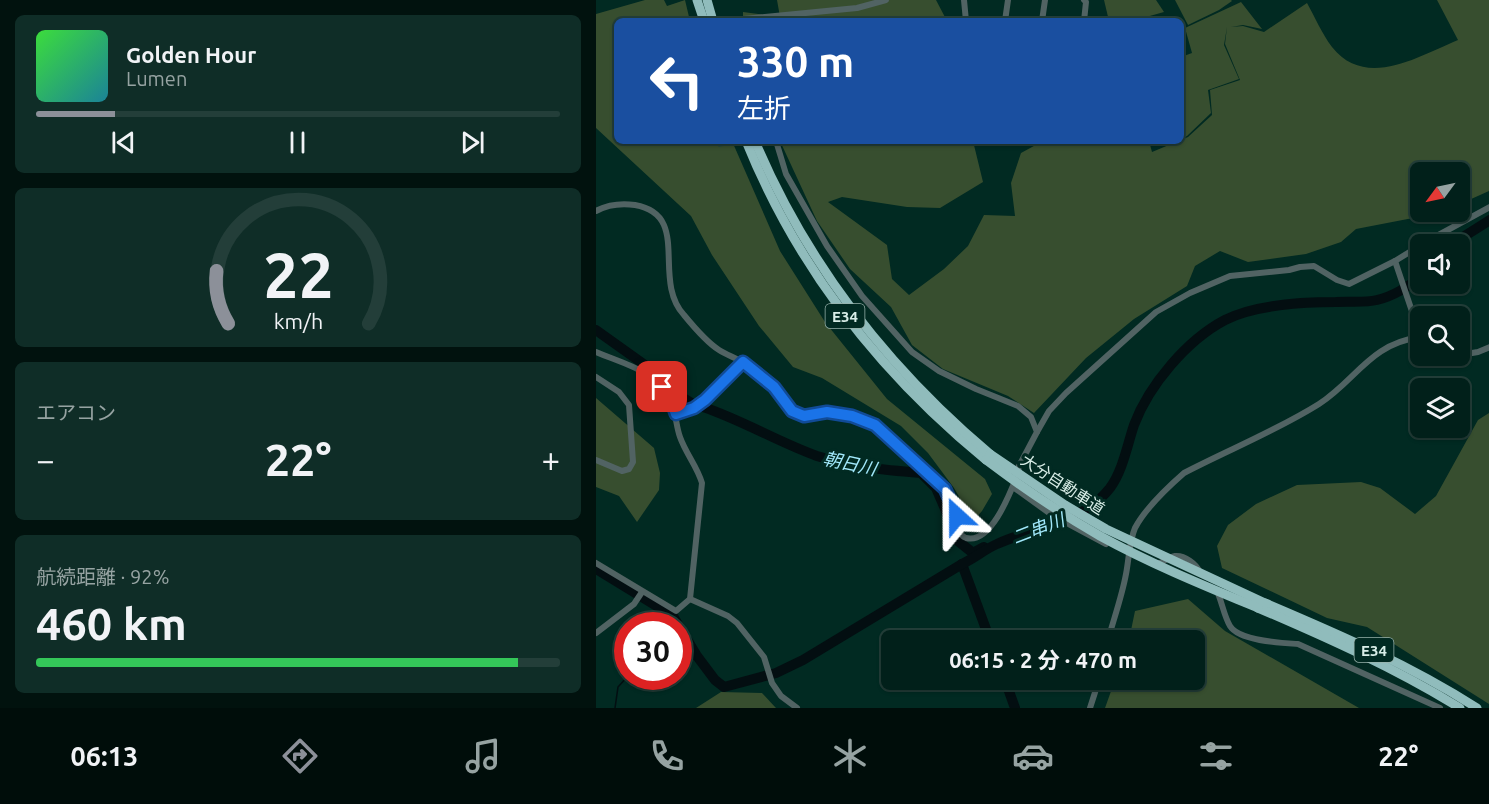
<!DOCTYPE html>
<html lang="ja">
<head>
<meta charset="utf-8">
<style>
	body { margin:0; font-family:Ubuntu,"Noto Sans JP",sans-serif; background:#0f2d27; color:#f1f3f6; height:100vh; display:flex; flex-direction:column; font-size:22px; white-space:nowrap }
	* { box-sizing:border-box; margin:0 }
	p { font-size:20px; color:#96a3a2 }
	.icon { flex:none; width:33px; height:33px; fill:none; stroke:currentColor; stroke-width:2; stroke-linecap:round; stroke-linejoin:round }
	.map { position:relative; flex:1; overflow:hidden }
	.sheet { display:flex; flex-direction:column; gap:15px; padding:15px; background:#01120e; width:596px }
	.sheet>* { flex:none }
	.hud { position:absolute; left:18px; top:18px; width:570px; height:126px; border-radius:9px; box-shadow:0 2px 4px #0004,0 0 0 2px #233e39; background:#1a4fa0; color:#fff; overflow:hidden }
	.needle { width:39px; rotate:237deg }
	.fabs { position:absolute; left:814px; top:162px; display:grid; gap:12px }
	.fabs a { display:grid; place-items:center; width:60px; height:60px; border-radius:9px; background:#01201a; box-shadow:0 2px 4px #0004,0 0 0 2px #233e39; font-size:30px }
	.speed { position:absolute; left:18px; top:612px; display:flex; gap:12px; font-size:30px; font-weight:700; text-align:center }
	.speed>* { display:grid; place-content:center; width:78px; height:78px; border-radius:50%; background:#01201a; box-shadow:0 2px 4px #0004,0 0 0 2px #233e39; line-height:1 }
	.speed .limit { border:9px solid #d22; background:#fff; color:#111 }
	.pin { position:absolute; display:grid; place-items:center; width:51px; height:51px; color:#fff; margin:-26px; border-radius:12px; box-shadow:0 3px 9px #0006 }
	.me { position:absolute; width:66px; margin:-33px; rotate:336deg; stroke-linejoin:round; filter:drop-shadow(0 0 4px #0008) }
	.turn { display:flex; align-items:center; gap:21px; height:126px; padding:0 24px; font-size:27px }
	.turn .icon { width:78px; height:78px; stroke-width:2.5 }
	.turn b { display:block; font-size:42px; line-height:51px }
	.big { font-size:45px; font-weight:700; line-height:1.1 }
	.sheet .tile { flex:1; display:flex; flex-direction:column; justify-content:center; gap:9px; min-width:0; padding:0 21px; border-radius:9px; background:#0f2d27 }
	.sheet .dial { align-items:center; gap:0 }
	.dial svg { height:156px; overflow:visible; fill:none; stroke:#233e39; stroke-width:7; stroke-linecap:round; text-anchor:middle }
	.dial text { fill:#f1f3f6; stroke:none }
	.song { display:flex; align-items:center; gap:18px }
	.cover { width:72px; height:72px; border-radius:9px; background:linear-gradient(135deg,hsl(120 70% 55%),hsl(190 70% 35%)) }
	.played { height:6px; border-radius:3px; background:linear-gradient(90deg,#8c9099 15%,#233e39 15%) }
	.keys { display:flex; justify-content:space-around; direction:ltr }
	.heat { display:flex; justify-content:space-between; align-items:center; font-size:33px; direction:ltr }
	.charge { height:9px; border-radius:4px; background:linear-gradient(90deg,#34c759 92%,#233e39 0) }
	.trip { position:absolute; left:285px; top:630px; width:324px; height:60px; border-radius:9px; background:#01201a; box-shadow:0 2px 4px #0004,0 0 0 2px #233e39; font-weight:700; line-height:60px; text-align:center }
	.tab-bar { display:flex; height:96px; justify-content:space-around; align-items:center; background:#000d0a; color:#96a3a2 }
	.tab-bar .icon { width:42px; height:42px }
	.tab-bar .selected { color:#8c9099 }
	.tab-bar b { font-size:27px; color:#f1f3f6 }
	main { display:flex; flex:1; min-height:0 }
	.map>svg:first-child { display:block }
	.green { fill:#374e2f }
	.lines { fill:none; stroke-linecap:round; stroke-linejoin:round }
	.stream { stroke:#030e11; stroke-width:1.5 }
	.river { stroke:#030e11; stroke-width:10 }
	.minor-tunnel { stroke:#214740; stroke-width:6; stroke-dasharray:6 3; stroke-linecap:butt }
	.minor { stroke:#516363; stroke-width:6 }
	.highway { stroke:#90bcbc; stroke-width:9 }
	.highway-bridge { stroke:#90bcbc; stroke-width:9 }
	.route-casing { stroke:#114b97; stroke-width:15 }
	.route { stroke:#1a73e8; stroke-width:10 }
	.labels { text-anchor:middle; dominant-baseline:central; stroke-width:6; stroke-linejoin:round; paint-order:stroke }
	.shield { fill:#012a22; stroke:#98b2ac; stroke-width:1.5 }
	.shield-label { font-size:15px; font-weight:bold; fill:#d8ede7 }
	.street-label { font-size:16px; fill:#d8ede7; stroke:#012a22 }
	.water-label { font-size:18px; font-style:italic; fill:#a2e9fc; stroke:#012a22 }
</style>
</head>
<body>
<main>
<section class="sheet">
<div class="tile">
<div class="song"><i class="cover"></i><div><b>Golden Hour</b><p>Lumen</p></div></div>
<div class="played"></div>
<div class="keys"><svg class="icon" aria-label="previous" viewBox="0 0 24 24"><path d="M18 5L8 12l10 7zM5 5v14"/></svg><svg class="icon" aria-label="pause" viewBox="0 0 24 24"><path d="M8 5v14M16 5v14"/></svg><svg class="icon" aria-label="next" viewBox="0 0 24 24"><path d="M6 5l10 7-10 7zM19 5v14"/></svg></div>
</div>
<div class="tile dial"><svg viewBox="0 0 100 80">
<path d="M14 69A42 42 0 1 1 86 69"/>
<path d="M14 69A42 42 0 0 1 8 42" stroke="#8c9099"/>
<text x="50" y="56" font-size="32" font-weight="700">22</text>
<text x="50" y="72" font-size="11">km/h</text>
</svg></div>
<div class="tile"><p>エアコン</p>
<div class="heat"><a>−</a><b class="big">22°</b><a>+</a></div>
</div>
<div class="tile"><p>航続距離 · 92%</p><b class="big">460 km</b><div class="charge"></div></div>
</section>
<div class="map">
<svg width="894" height="708" viewBox="0 0 894 708">
	<rect width="100%" height="100%" fill="#012a22"/>
	<g class="green">
		<path d="M49,0h19l3,6 18,-6 5,21h-73v120h115l48,110 45,71 62,77 98,80 7,15 -10,17 -9,10 -19,-33 -26,-35 -27,-27 -79,-48 -29,-11 -34,-41 -47,-71 -21,-39 -95,-88v-114z"/>
		<path d="M181,0h159l11,21h-204v-9l37,5z"/>
		<path d="M508,0h52l8,12 -32,9h-23z"/>
		<path d="M579,0h56l1,1 -13,9 -31,15z"/>
		<path d="M841,0h52v191l-29,13v-32h-39v40h23l-88,17 -15,13 -35,12 -58,8 -28,-11 -25,15 -8,20 -53,33 -48,39 -52,55 -26,-17 -65,-27 -31,-24 -21,-38 -41,-38 -33,-48 -37,-80h193l10,41 -43,26 -33,-1 -65,-10 -14,5 59,43 5,34 17,16 35,-26 24,-23 16,-31 31,1 -4,-33 10,-30 22,-12h106l3,11 36,-15 24,-22 -2,-25 30,-10 -15,-36 2,-17 -3,18 15,34 -31,11 3,23 -24,23 -6,3v-82l11,-4 -7,-25 56,-26 21,27 -19,-4 -12,2 12,-1 21,6 43,-29c8,14 15,31 25,44 34,43 87,9 126,-7z"/>
		<path d="M0,398l58,50 6,25 -1,17 -22,32 -18,-26 -23,-9z"/>
		<path d="M893,413v291l-122,-77 -40,-9 -105,-50 -5,-22 11,-21 28,-21 41,-19 64,-3 19,6 35,26 21,-18 42,-76z"/>
		<path d="M592,599l37,32 134,77h-254l10,-28h79v-40h-65l6,-29z"/>
		<path d="M125,692l41,1 14,15h-80z"/>
	</g>
	<g class="lines">
		<g class="stream">
			<path d="M82,633l5,-1"/>
			<path d="M19,708l3,-21 10,-11"/>
		</g>
		<g class="river">
			<path d="M856,244l38,-24"/>
			<path d="M0,330l56,40 20,21 21,13"/>
			<path d="M107,407c39,13 75,35 114,49 34,11 68,14 104,17l15,15 10,23 7,26 20,16 11,-6"/>
			<path d="M366,564l28,76"/>
			<path d="M0,569l77,47 24,40 18,24 9,7 52,-14 27,-13 159,-96c13,-6 23,-15 35,-20 37,-17 86,-21 113,-56 13,-18 17,-42 24,-63 15,-40 53,-85 91,-105 29,-15 79,-18 111,-18 14,-1 28,1 41,-2 17,-4 30,-13 44,-23"/>
			<path d="M409,680l10,28"/>
		</g>
		<path class="minor-tunnel" d="M122,144l16,-3"/>
		<g class="minor">
			<path d="M368,0l2,21"/>
			<path d="M488,0l2,2 -2,19"/>
			<path d="M126,21l135,-13 29,-8"/>
			<path d="M409,21l3,-21"/>
			<path d="M446,21l3,-21"/>
			<path d="M0,211c13,-7 25,-8 39,-6 57,10 16,74 49,110 9,11 24,28 35,35 8,5 17,8 25,13 9,6 19,15 28,22 8,8 13,23 23,28 12,5 19,-1 31,-1 22,-1 46,10 62,25 13,12 27,24 40,37 5,5 12,9 17,15 4,5 8,14 10,20 3,8 1,26 11,29 26,7 46,-50 53,-67l-1,-3 19,-36 -6,-15 -13,-11 -42,-17 -37,-18 -27,-19 -50,-56 -35,-50 -41,-72 -10,-33"/>
			<path d="M826,244l68,-37"/>
			<path d="M799,261l26,77"/>
			<path d="M0,352c28,12 62,19 75,49 5,12 5,25 9,36 6,17 17,29 22,46l-12,116 -14,12 -80,-48"/>
			<path d="M864,355l18,-3 12,-5"/>
			<path d="M0,377l23,15 10,13 4,57 -4,7 -7,2 -26,-11"/>
			<path d="M80,414l18,-6 11,-8 38,-38"/>
			<path d="M441,432l12,-21 17,-18 90,-81 34,-19 40,-17 59,-6 11,-3 14,-1 23,14 12,4 46,-23 26,-16"/>
			<path d="M417,487l39,28 54,29"/>
			<path d="M560,564c7,-1 12,-7 19,-8 10,-1 21,8 25,16"/>
			<path d="M621,591c5,11 7,25 13,35 9,15 52,17 68,18l142,64"/>
			<path d="M94,599l38,17 9,7 27,34 8,26 9,13 16,12"/>
			<path d="M0,633l38,-29 8,-12"/>
			<path d="M512,640c6,-22 14,-44 18,-66 3,-15 3,-32 9,-46 10,-19 33,-41 49,-55 44,-23 92,-42 135,-69 38,-25 51,-60 101,-67"/>
			<path d="M494,708l9,-28"/>
		</g>
		<g class="highway">
			<path d="M101,0l7,21"/>
			<path d="M111,0l6,21"/>
			<path d="M150,141c51,126 135,233 240,319"/>
			<path d="M159,141c52,123 133,227 235,313"/>
			<path d="M669,603c73,31 145,62 212,105"/>
			<path d="M662,608c70,30 137,60 202,100"/>
		</g>
		<g class="highway-bridge">
			<path d="M394,454l75,51 41,24 159,74"/>
			<path d="M390,460c37,28 74,53 114,76 51,28 105,50 158,72"/>
		</g>
	</g>
	<g class="lines">
		<g class="route-casing">
			<path id="route" d="M66,387l9,13 5,14 18,-6 11,-8 38,-38 31,25 18,24 12,5 23,-4 25,4 23,9 70,64 12,27"/>
		</g>
		<use href="#route" class="route"/>
	</g>
	<g class="labels">
		<g class="shield">
			<rect x="229.5" y="304" width="39" height="24" rx="4.5"/>
			<rect x="758.5" y="638" width="39" height="24" rx="4.5"/>
		</g>
		<g class="shield-label">
			<text x="249" y="316">E34</text>
			<text x="778" y="650">E34</text>
		</g>
		<g class="street-label">
			<text transform="translate(467 484) rotate(33)">大分自動車道</text>
		</g>
		<g class="water-label">
			<text transform="translate(254 463) rotate(12)">朝日川</text>
			<text transform="translate(442 528) rotate(-21)">二串川</text>
		</g>
	</g>
</svg>
<div class="fabs">
<a><svg class="needle" viewBox="-14 -14 28 28"><path d="M0-13l5 13h-10z" fill="#e53935"/><path d="M0 13l5-13h-10z" fill="#96a3a2"/></svg></a>
<a><svg class="icon" aria-label="sound" viewBox="0 0 24 24"><path d="M4 9h4l5-4v14l-5-4H4zM17 9q2 3 0 6"/></svg></a>
<a><svg class="icon" aria-label="search" viewBox="0 0 24 24"><circle cx="10" cy="10" r="6"/><path d="M15 15l6 6"/></svg></a>
<a><svg class="icon" aria-label="layers" viewBox="0 0 24 24"><path d="M12 4l9 5-9 5-9-5zM3 14l9 5 9-5"/></svg></a>
</div>
<div class="speed"><div class="limit">30</div></div>
<div class="pin" style="left:66px;top:387px;background:#d93025"><svg class="icon" aria-label="arrive" viewBox="0 0 24 24"><path d="M6 21V4h12l-3 4 3 4H6"/></svg></div>
<svg class="me" style="left:361px;top:516px" viewBox="-20 -20 40 40"><path d="M0-17L14 15 0 8-14 15z" fill="#1a73e8" stroke="#fff" stroke-width="4"/></svg>
<div class="trip">06:15 · 2 分 · 470 m</div>
<div class="hud">
<div class="turn"><svg class="icon" aria-label="left" viewBox="0 0 24 24"><path d="M17 20v-9H6M10 6l-5 5 5 5"/></svg><div><b>330 m</b>左折</div></div>
</div>
</div>
</main>
<nav class="tab-bar">
<b>06:13</b>
<svg class="icon selected" aria-label="directions" viewBox="0 0 24 24"><path d="M12 3l9 9-9 9-9-9zM9 14v-3h6M13 9l2 2-2 2"/></svg>
<svg class="icon" aria-label="music" viewBox="0 0 24 24"><path d="M9 18V5l10-2v13"/><circle cx="6" cy="18" r="3"/><circle cx="16" cy="16" r="3"/></svg>
<svg class="icon" aria-label="phone" viewBox="0 0 24 24"><path d="M5 4h4l2 5-3 2q2 4 5 5l2-3 5 2v4C11 20 4 13 5 4z"/></svg>
<svg class="icon" aria-label="climate" viewBox="0 0 24 24"><path d="M12 3v18M4 7l16 10M4 17L20 7"/></svg>
<svg class="icon" aria-label="car" viewBox="0 0 24 24"><path d="M5 17H2v-5l4-1 3-4h7l3 4 3 1v5h-3M9 17h6M6 11h13"/><circle cx="7" cy="17" r="2"/><circle cx="17" cy="17" r="2"/></svg>
<svg class="icon" aria-label="filters" viewBox="0 0 24 24"><path d="M4 7h16M4 17h16"/><circle cx="9" cy="7" r="2"/><circle cx="15" cy="17" r="2"/></svg>
<b>22°</b>
</nav>
</body>
</html>
